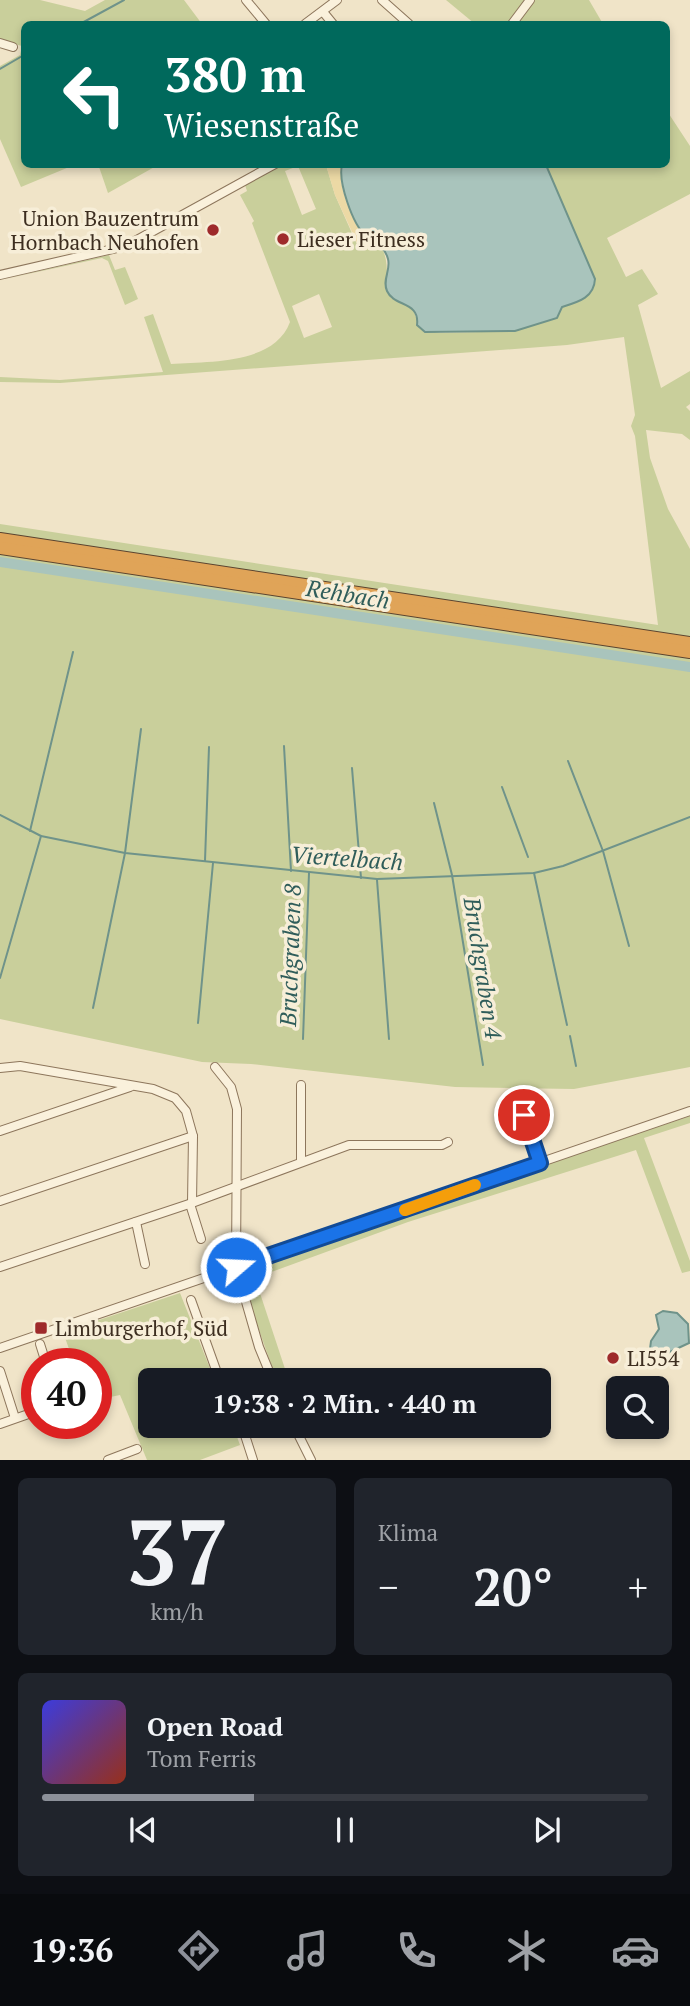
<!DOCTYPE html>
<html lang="de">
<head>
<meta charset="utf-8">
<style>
	body { margin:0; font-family:"PT Serif",serif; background:#20242c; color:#f1f3f6; height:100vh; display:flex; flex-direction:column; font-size:26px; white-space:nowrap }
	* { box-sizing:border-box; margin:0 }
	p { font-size:23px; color:#9ea1a6 }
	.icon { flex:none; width:38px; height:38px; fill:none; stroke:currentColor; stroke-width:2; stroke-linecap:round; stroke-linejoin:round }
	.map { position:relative; height:1460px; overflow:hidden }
	.side { display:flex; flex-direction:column; gap:18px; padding:18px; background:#0d0f14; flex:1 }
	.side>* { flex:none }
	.banner { position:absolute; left:21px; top:21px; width:649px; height:147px; border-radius:10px; box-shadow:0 4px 10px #0003; background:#00695c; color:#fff; overflow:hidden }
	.controls { position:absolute; left:606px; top:1376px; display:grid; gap:14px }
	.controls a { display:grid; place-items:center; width:63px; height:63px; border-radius:10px; background:#171b24; box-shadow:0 4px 10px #0003; font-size:35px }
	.speed { position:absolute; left:21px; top:1348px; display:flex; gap:14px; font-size:35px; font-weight:700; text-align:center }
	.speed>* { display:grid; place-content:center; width:91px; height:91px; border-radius:50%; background:#171b24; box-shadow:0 4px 10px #0003; line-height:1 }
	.speed .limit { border:10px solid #d22; background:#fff; color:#111 }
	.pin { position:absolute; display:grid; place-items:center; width:60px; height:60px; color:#fff; margin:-30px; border:4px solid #fff; border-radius:50%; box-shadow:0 2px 7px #0007 }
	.me { position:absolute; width:77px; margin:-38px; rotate:71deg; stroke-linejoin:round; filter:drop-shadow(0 0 5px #0008) }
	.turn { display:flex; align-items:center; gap:24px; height:147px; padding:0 28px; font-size:32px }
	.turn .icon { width:91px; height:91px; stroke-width:2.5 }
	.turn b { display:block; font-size:49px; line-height:60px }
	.big { font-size:52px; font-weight:700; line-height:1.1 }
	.side .tile { flex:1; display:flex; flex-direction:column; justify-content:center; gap:10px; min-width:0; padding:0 24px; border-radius:10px; background:#20242c }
	.side .dial { align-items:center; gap:0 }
	.dial b { font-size:91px; line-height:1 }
	.song { display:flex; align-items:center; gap:21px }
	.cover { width:84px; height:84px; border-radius:10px; background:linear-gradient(135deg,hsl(240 70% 55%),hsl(10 70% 35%)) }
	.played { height:7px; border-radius:4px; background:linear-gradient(90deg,#8c9099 35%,#363941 35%) }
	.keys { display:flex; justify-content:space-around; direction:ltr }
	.heat { display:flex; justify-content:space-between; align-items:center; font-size:38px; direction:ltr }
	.side .tiles { flex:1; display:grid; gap:18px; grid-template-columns:1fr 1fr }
	.tile:last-child { grid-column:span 2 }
	.trip { position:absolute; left:138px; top:1368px; width:413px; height:70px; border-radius:10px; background:#171b24; box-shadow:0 4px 10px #0003; font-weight:700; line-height:70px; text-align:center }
	.tab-bar { display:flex; height:112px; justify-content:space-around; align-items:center; background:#090b0e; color:#9ea1a6 }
	.tab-bar .icon { width:49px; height:49px }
	.tab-bar .current { color:#8c9099 }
	.tab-bar b { font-size:32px; color:#f1f3f6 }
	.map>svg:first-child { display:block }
	.green { fill:#c9cf9b; fill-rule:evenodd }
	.sand { fill:#ecd9a5 }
	.water { fill:#a9c4bc; stroke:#6f938a; stroke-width:2 }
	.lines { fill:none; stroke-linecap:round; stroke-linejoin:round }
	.stream { stroke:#6f938a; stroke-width:2 }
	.river { stroke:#a9c4bc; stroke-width:10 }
	.minor-casing { stroke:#8d765c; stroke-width:10 }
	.highway-casing { stroke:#5b4430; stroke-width:14 }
	.minor { stroke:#faf1dc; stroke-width:8 }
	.highway { stroke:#e0a458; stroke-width:12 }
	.route-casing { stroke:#114b97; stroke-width:18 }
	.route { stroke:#1a73e8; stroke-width:12 }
	.slow { stroke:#f59e0b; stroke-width:12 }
	.poi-dot { fill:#9e2a2b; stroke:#f7eed8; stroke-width:2.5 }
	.labels { text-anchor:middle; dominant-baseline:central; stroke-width:7; stroke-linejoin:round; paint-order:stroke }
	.poi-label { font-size:21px; fill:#3d2e20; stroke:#f7eed8; text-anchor:start }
	.water-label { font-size:23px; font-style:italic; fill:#2f5d5a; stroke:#f7eed8 }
</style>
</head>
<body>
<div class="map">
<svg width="690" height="1460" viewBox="0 0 690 1460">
	<rect width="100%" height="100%" fill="#f0e4c8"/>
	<g class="green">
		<path d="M0,0h40l45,11 20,-11h79l18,24h-178v140l50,1 -53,22 -21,-48v-73l20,-11 2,-9 -22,-6z"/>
		<path d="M446,0h79l-19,24h-31z"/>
		<path d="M533,0h56l14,24h-87z"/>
		<path d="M667,111l23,35v48l-83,44 19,39 16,-8 16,25 -20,11 23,83 29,-17v33l-4,3 4,4v29l-8,-6 -36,-4 4,28 18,51 22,40v89l-690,-104v-10l658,101 -23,-189 -4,-10 4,-11 -11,-78 -57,8 -507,38 -60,-1v-5l60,3 103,-8 -19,-55 9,-3 18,50c38,-3 103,1 119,-42l-38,-99 2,-2 -14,-26 7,-4 -2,-6 37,-20h44l9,30 24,54 20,-7c13,22 4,34 12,56l22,11 7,20 20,4 75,-2 42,-13 5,-11c18,-6 28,-9 33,-28l-49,-114 121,-1zM298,166l18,43 -14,6 -17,-44zM319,294l13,33 -28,11 -12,-32z"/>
		<path d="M98,164h60v1l-50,28z"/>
		<path d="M109,255l6,15 10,-3 13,32 -13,6 -17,-44 -6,-3 -102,22z"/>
		<path d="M0,554l690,104v409l-116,22 -119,-2 -204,-23 -49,-2 -202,-43z"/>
		<path d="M690,1116v7l-46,15 46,123v10l-8,2 -46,-123 -228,72 -153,56 34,103h-12l-36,-102 3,-12z"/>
		<path d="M180,1293l35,88h-65v45h83l7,19 -40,15h-53l-27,-65 -24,5v-37h-22l-11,-31z"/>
	</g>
	<path class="sand" d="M326,165h16c-6,25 14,67 37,77l-19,7 -25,-54z"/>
	<g class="water">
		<path d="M342,165h204l49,114c-1,19 -17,23 -33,28l-5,11 -42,13 -90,1 -8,-7c3,-24 -23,-18 -30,-34 -5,-11 4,-21 1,-32 -4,-15 -13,-14 -22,-23 -14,-12 -28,-55 -24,-71z"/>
		<path d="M663,1311l14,2 11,11 1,19 -32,15 -7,-9 1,-8 8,-12 -3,-14z"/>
	</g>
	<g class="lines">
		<g class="stream">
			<path d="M80,24l44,-24"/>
			<path d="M0,69l24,-14"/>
			<path d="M284,746l7,125"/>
			<path d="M568,761l35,90 26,95"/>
			<path d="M352,768l9,110"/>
			<path d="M502,787l26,70"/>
			<path d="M434,803l18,72 31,190"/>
			<path d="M0,815l41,21 84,17 252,26 157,-6 29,-7 127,-49"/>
			<path d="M30,831l43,-179"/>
			<path d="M205,861l4,-114"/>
			<path d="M534,873l33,152"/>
			<path d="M377,880l12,159"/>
			<path d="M0,978l41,-142"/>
			<path d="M93,1008l32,-155 16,-124"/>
			<path d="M198,1023l15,-160"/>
			<path d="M570,1036l6,30"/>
			<path d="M303,1039l6,-166"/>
		</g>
		<path class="river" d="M0,562l690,105"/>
		<g class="minor-casing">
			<g id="minor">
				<path d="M246,0l20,24"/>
				<path d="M382,0l27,24"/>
				<path d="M324,13l9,11"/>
				<path d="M305,24l32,-24"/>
				<path d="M512,24l18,-24"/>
				<path d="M0,43l13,4"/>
				<path d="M0,275l126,-29 149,-82"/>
				<path d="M215,1067l16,20 6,22 -1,158 23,80 14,34"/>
				<path d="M0,1068l20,-2 133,23 22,9 11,13 7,25 -1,67"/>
				<path d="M517,1095l23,68"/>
				<path d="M0,1131l130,-44"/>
				<path d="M301,1162v-77"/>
				<path d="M0,1201l193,-65"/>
				<path d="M190,1204l11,35"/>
				<path d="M136,1222l9,42"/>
				<path d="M0,1267l192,-64 157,-58h93l6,-3"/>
				<path d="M191,1300l29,81"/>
				<path d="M40,1344l6,19"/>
				<path d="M0,1348l690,-237"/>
				<path d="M0,1371l15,47"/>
				<path d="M0,1424l37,-13"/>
				<path d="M242,1426l11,34"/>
				<path d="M294,1426l17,34"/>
				<path d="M108,1460l29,-11"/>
			</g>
		</g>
		<g class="highway-casing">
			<g id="highway">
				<path d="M0,539l690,104"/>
				<path d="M0,548l690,104"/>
			</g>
		</g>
		<use href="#minor" class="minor"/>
		<use href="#highway" class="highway"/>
	</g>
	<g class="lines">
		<g class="route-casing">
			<path id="route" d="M236,1267l304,-104 -16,-48"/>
		</g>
		<use href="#route" class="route"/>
		<path class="slow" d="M405,1210l70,-25"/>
	</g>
	<g class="poi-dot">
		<circle cx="213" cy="230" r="7"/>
		<circle cx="283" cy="239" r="7"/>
		<rect x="34" y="1321" width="14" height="14" rx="3.5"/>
		<circle cx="613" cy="1358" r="7"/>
	</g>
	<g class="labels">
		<g class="poi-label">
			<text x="199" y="218" text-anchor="end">Union Bauzentrum<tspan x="199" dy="24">Hornbach Neuhofen</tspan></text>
			<text x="297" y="239">Lieser Fitness</text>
			<text x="55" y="1328">Limburgerhof, Süd</text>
			<text x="627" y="1358">LI554</text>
		</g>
		<g class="water-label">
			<text transform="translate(348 594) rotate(9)">Rehbach</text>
			<text transform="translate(347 858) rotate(4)">Viertelbach</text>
			<text transform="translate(290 955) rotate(-88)">Bruchgraben 8</text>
			<text transform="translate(483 968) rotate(81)">Bruchgraben 4</text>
		</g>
	</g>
</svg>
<div class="controls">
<a><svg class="icon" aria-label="search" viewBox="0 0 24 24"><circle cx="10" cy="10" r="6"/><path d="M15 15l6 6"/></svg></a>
</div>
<div class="speed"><div class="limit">40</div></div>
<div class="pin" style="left:524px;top:1115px;background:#d93025"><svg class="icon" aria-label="arrive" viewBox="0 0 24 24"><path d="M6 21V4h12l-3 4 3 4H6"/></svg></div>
<svg class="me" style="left:236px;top:1267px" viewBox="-20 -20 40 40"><circle r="17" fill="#1a73e8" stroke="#fff" stroke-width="3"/><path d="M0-11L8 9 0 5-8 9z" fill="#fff"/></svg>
<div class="trip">19:38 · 2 Min. · 440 m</div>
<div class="banner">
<div class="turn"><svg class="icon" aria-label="left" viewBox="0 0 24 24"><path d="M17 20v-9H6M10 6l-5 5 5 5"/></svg><div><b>380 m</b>Wiesenstraße</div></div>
</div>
</div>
<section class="side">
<div class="tiles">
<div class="tile dial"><b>37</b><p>km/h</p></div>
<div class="tile"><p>Klima</p>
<div class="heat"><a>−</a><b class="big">20°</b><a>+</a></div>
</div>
<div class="tile">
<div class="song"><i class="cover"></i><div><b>Open Road</b><p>Tom Ferris</p></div></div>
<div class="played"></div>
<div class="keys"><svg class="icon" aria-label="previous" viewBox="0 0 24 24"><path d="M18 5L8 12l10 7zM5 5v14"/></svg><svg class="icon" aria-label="pause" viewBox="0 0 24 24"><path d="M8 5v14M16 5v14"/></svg><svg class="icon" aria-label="next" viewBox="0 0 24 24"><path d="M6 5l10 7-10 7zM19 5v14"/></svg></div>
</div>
</div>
</section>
<nav class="tab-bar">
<b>19:36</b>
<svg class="icon current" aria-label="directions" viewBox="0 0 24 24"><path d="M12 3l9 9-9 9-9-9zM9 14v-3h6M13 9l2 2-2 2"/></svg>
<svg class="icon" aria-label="music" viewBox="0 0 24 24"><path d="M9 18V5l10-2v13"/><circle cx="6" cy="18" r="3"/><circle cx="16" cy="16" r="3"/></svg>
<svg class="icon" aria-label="phone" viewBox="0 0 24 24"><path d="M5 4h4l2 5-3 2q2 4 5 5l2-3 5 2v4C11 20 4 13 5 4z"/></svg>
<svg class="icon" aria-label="climate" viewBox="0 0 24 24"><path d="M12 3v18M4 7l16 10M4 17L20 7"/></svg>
<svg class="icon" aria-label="car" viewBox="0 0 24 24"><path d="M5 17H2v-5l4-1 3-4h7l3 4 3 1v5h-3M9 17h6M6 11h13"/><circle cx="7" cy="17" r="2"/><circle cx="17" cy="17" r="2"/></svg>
</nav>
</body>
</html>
